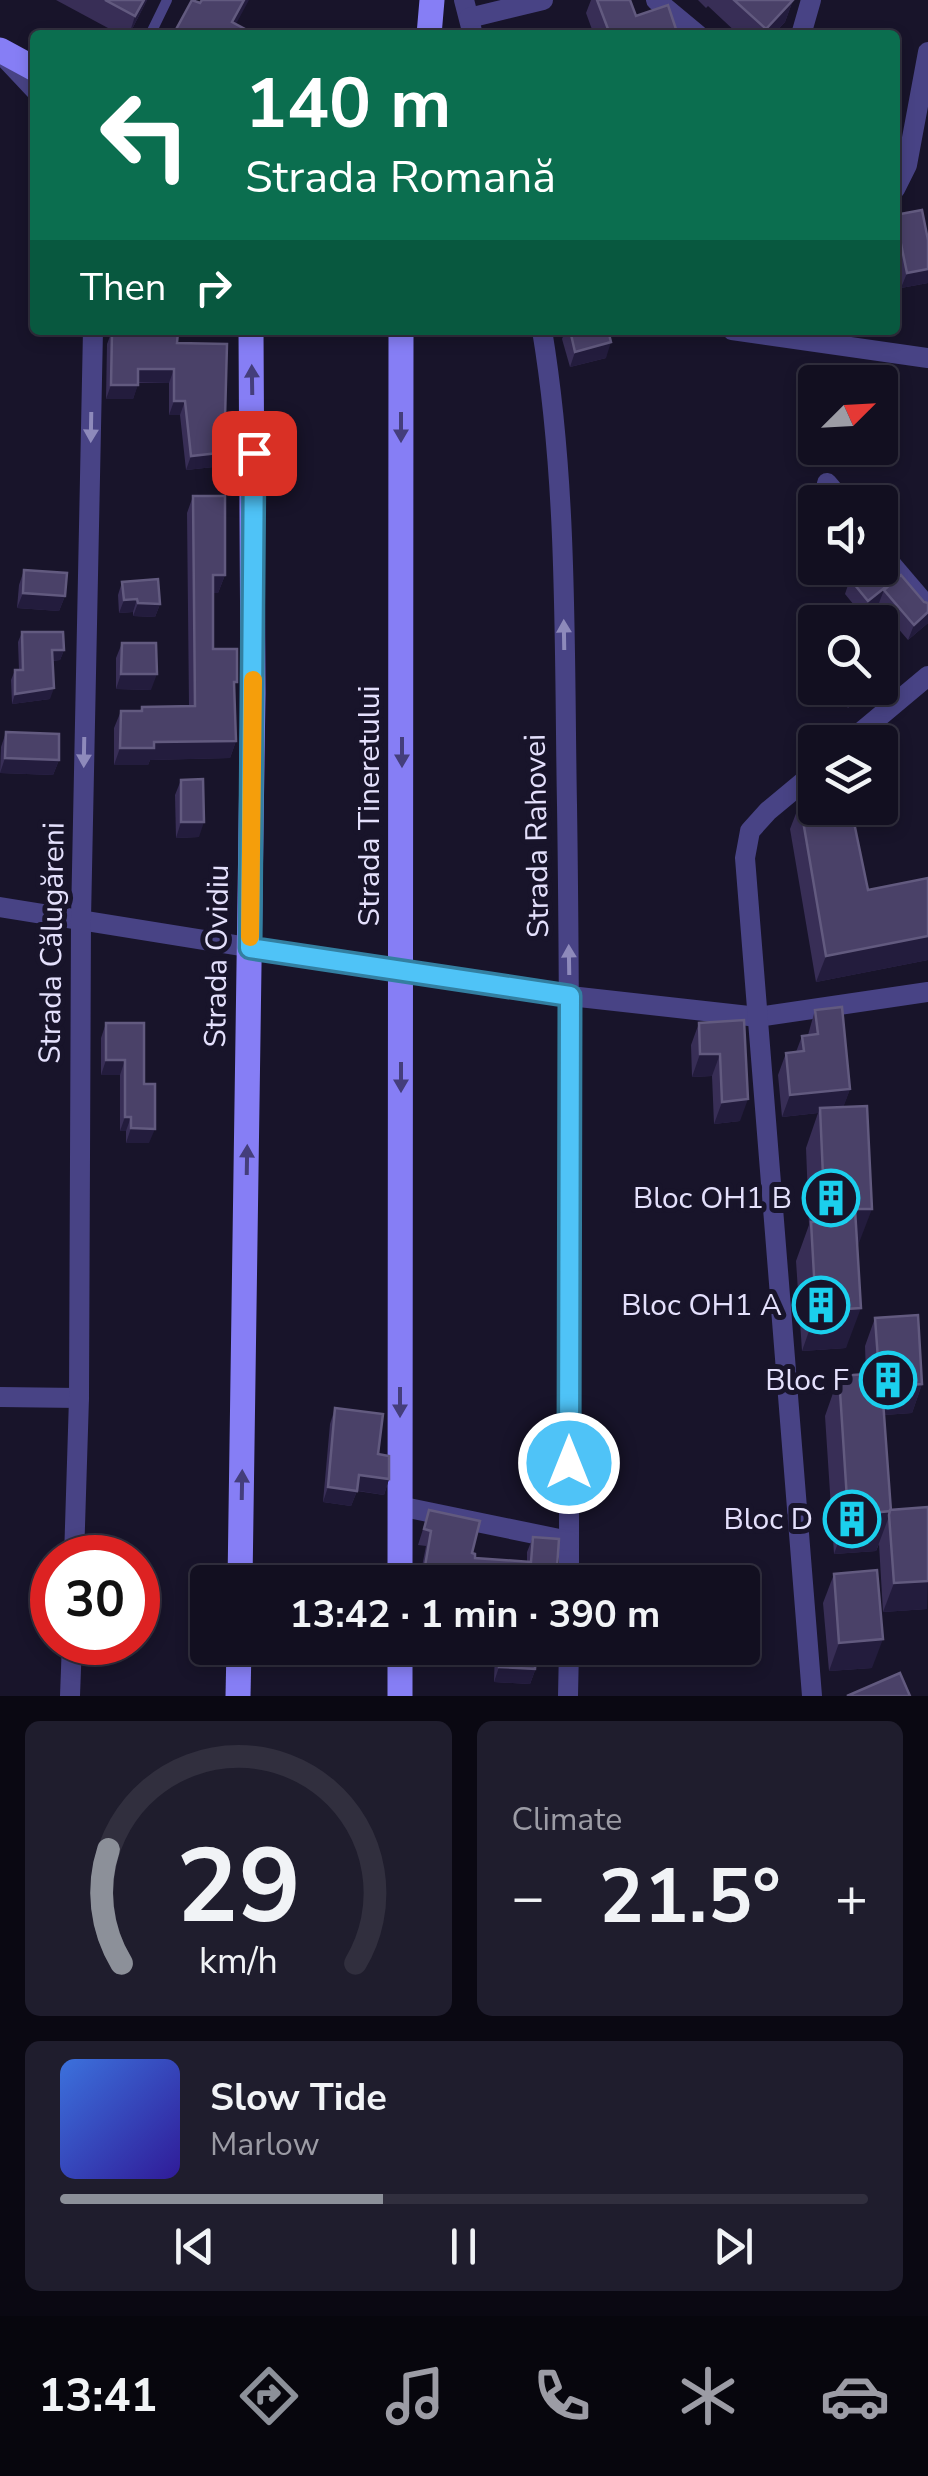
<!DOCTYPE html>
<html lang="en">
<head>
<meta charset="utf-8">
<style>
	body { margin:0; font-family:"Nunito Sans",sans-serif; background:#1f1d2d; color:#f1f3f6; height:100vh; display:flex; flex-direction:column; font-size:38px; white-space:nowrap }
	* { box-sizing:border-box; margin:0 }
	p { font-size:32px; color:#9c9ca5 }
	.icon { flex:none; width:55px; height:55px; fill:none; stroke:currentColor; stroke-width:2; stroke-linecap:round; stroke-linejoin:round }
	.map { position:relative; height:1696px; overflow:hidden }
	.details { display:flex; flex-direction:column; gap:25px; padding:25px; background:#0a0812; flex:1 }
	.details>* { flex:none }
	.banner { position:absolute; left:30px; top:30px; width:870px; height:305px; border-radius:10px; box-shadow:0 5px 15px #0003,0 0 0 2px #312f3e; background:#0b6e4f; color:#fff; overflow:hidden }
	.needle { width:65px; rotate:66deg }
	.fabs { position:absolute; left:798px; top:365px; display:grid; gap:20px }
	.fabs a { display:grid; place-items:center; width:100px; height:100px; border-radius:10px; background:#120f20; box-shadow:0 5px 15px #0003,0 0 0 2px #312f3e; font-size:50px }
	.speed { position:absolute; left:30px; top:1535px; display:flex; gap:20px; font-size:50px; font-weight:700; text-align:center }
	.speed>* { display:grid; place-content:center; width:130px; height:130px; border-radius:50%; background:#120f20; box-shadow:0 5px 15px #0003,0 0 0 2px #312f3e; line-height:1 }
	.speed .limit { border:15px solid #d22; background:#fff; color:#111 }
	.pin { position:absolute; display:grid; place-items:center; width:85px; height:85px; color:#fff; margin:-42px; border-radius:20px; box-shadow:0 5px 15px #0006 }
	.me { position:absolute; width:110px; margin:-55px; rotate:0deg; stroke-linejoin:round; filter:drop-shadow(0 0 8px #0008) }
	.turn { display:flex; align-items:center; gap:35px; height:210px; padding:0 50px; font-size:45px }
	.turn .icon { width:130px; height:130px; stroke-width:2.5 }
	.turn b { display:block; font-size:70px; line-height:85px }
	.then { display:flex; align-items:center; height:95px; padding:0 50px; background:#0003; gap:20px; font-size:38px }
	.big { font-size:75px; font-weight:700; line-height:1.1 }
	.details .card { flex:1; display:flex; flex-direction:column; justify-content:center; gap:15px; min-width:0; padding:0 35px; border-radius:15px; background:#1f1d2d }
	.details .dial { align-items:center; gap:0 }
	.dial svg { height:260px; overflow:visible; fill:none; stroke:#312f3e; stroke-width:7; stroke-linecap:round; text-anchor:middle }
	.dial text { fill:#f1f3f6; stroke:none }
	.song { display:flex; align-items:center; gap:30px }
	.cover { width:120px; height:120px; border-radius:15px; background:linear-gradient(135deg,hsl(220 70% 55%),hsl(250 70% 35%)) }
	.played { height:10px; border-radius:5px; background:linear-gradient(90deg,#8c9099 40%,#312f3e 40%) }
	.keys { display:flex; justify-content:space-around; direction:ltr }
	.heat { display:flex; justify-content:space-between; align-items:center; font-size:55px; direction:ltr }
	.details .tiles { flex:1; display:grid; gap:25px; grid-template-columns:1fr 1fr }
	.card:last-child { grid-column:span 2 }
	.trip { position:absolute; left:190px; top:1565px; width:570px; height:100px; border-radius:10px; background:#120f20; box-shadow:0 5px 15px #0003,0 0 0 2px #312f3e; font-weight:700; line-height:100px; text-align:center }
	.menu { display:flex; height:160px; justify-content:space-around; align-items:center; background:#07060d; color:#9c9ca5 }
	.menu .icon { width:70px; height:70px }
	.menu .active { color:#8c9099 }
	.menu b { font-size:45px; color:#f1f3f6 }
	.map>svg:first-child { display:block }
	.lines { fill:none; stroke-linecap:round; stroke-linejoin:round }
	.lane { stroke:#484385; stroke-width:10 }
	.street { stroke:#484385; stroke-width:20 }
	.secondary { stroke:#867ef5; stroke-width:25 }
	.wall { fill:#382e56 }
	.shaded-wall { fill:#231c3d }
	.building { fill:#4a4168; stroke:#625a7f; stroke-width:2.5 }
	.oneway { fill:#443e7b }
	.oneway2 { fill:#8e8abb }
	.route-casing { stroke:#337fa1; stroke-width:25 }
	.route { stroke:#4fc3f7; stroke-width:18 }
	.slow { stroke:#f59e0b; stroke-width:18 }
	.labels { text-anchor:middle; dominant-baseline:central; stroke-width:10; stroke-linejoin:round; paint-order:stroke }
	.street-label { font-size:30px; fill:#e4e0fc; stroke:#18142a }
	.poi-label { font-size:30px; fill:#e4e0fc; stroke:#18142a; text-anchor:end }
</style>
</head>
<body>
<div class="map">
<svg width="928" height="1696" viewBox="0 0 928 1696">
	<rect width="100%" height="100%" fill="#18142a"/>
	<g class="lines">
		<path class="lane" d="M150,35l17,-35"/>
		<g class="street">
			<path d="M464,0l9,35"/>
			<path d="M656,0l42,35"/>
			<path d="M469,18l74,-18"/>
			<path d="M801,35l10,-35"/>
			<path d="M5,58l30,32"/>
			<path d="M895,189l12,-24 21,-113"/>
			<path d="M542,330c26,156 22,316 25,475 4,259 2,518 2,777"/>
			<path d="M732,330l196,28"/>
			<path d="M827,483l16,19"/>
			<path d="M880,551l48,56"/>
			<path d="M849,742l79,-66"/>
			<path d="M0,907l402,65 168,24 188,21 170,-25"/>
			<path d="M0,1397l79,1"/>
			<path d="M399,1506l170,35"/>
			<path d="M74,1558l5,-160 2,-479 12,-589"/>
			<path d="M70,1696l2,-54"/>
			<path d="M568,1696l1,-48"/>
			<path d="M812,1696l-67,-838 5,-27 18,-20 47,-39"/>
		</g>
		<g class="secondary">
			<path d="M429,35l3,-35"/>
			<path d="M0,50l35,19"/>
			<path d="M240,1582l13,-889 -2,-363"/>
			<path d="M400,1582l1,-1252"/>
			<path d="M400,1648v48"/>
			<path d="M238,1696l1,-48"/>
		</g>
	</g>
	<g class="wall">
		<path d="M56,0h91l-18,35h-8z"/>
		<path d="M591,0h39l6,16 42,19h-84l-8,-22z"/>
		<path d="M698,0h95l-8,22 -12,13h-34l-31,-29 -2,2z"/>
		<path d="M895,215l33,25v43l-27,5 -6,-31z"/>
		<path d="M566,330h42l-2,28 -36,9 -8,-28z"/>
		<path d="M112,331l65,12 48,76 7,46 -46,5 -6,-55h-11v-32h-31l-5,16h-27l1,-55z"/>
		<path d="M193,496l32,79 -7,18h-5v56l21,41 2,51 -6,17 -80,2 -2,5h-34v-37l7,-17h19l2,-4 47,-1 -2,-193z"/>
		<path d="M24,570l41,26 -6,15 -42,-3 2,-23z"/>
		<path d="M850,579l43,2 35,22v20l-20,17 -30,-35 1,-2 -16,13 -18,-22z"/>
		<path d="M122,582l38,22 -5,13 -22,-1v-4l-14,1 -1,-18z"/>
		<path d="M22,632l42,18 -4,10 -8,1 -2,38 -38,5 -1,-24 4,-10h4l-1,-28z"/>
		<path d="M122,643l29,47 -35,-1v-31z"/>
		<path d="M833,688h41l-26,20z"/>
		<path d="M6,732l53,28 -6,15 -53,-2 1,-26z"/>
		<path d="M181,780l18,57 -23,1 -1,-43z"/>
		<path d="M800,803l68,87 60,-12v82l-112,22 -26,-153z"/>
		<path d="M815,1010l35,79 -7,18 14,141 -11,100 -44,3 -6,-90 13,-36 -3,-77 12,-35 -36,4 -4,-42 8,-22 10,-1 6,-16 6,-1z"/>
		<path d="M744,1020l-4,101 -26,3 -2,-48 -20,1 -1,-32 8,-22z"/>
		<path d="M106,1023l38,61 5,59h-23v-12h-6v-56h-19v-37z"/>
		<path d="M875,1318l47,66 -10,29 -28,2 6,95 37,99 -44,3 -4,-68 -3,7 -42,3 -9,-138 14,-40 27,-2 -1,-28z"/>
		<path d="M335,1408l43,46 11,25 -5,16 -27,-4 -6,15 -28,-4 7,-78z"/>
		<path d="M429,1510l43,43 3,5 52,4v-10l6,-15 23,45h-137l7,-36 -8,-1z"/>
		<path d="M834,1574l38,94 -43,3 -6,-68z"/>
		<path d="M495,1648h46v6l-11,30 -36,-2z"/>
	</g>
	<g class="shaded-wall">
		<path d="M144,0h3l-18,35 6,-19z"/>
		<path d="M244,0h5l-19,35 2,-13z"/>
		<path d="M793,0l-8,22 -12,13h-9l2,-6z"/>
		<path d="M928,269v14l-27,5 6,-15z"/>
		<path d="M611,342l-5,16 -36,9 5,-15z"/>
		<path d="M138,369h36l-5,14 -36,-1z"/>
		<path d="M111,385h27l-5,14h-27z"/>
		<path d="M174,401h11l-5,14h-11z"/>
		<path d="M237,451l-5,14 -46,5 5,-14z"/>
		<path d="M213,575h12l-7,18h-11z"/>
		<path d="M893,581l-9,9 -5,13 -16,13 5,-15z"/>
		<path d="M23,593l42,3 -6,15 -42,-3z"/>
		<path d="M137,599l-4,13 -14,1 5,-13z"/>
		<path d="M138,603l22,1 -5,13 -22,-1z"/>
		<path d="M928,612v11l-20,17 6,-15z"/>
		<path d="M52,650h12l-4,10 -12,1z"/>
		<path d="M121,674h36l-6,16 -35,-1z"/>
		<path d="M54,688l-4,11 -38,5 3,-10z"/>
		<path d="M861,688h13l-26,20 6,-15z"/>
		<path d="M236,741l-6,17 -80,2 -2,5h-34l6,-17 34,-6z"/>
		<path d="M5,758l54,2 -6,15 -53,-2z"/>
		<path d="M181,822h23l-5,15 -23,1z"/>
		<path d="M928,936v24l-112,22 10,-26z"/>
		<path d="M700,1054h20l-8,22 -20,1z"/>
		<path d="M106,1060h19l-5,15h-19z"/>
		<path d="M850,1089l-8,22 -22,-3 -2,5 -36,4 8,-22z"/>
		<path d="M748,1099l-8,22 -26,3 8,-22z"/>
		<path d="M125,1117h6l-5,14h-6z"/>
		<path d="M131,1128l24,1 -6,14h-23z"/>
		<path d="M855,1209h17l-15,39z"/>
		<path d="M861,1308l-15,40 -44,3 14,-40z"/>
		<path d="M922,1384l-10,29 -43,3 11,-29z"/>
		<path d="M359,1475l30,4 -5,16 -30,-5z"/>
		<path d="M328,1487l29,4 -6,15 -28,-4z"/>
		<path d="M891,1511l-15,40 -42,3 14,-39z"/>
		<path d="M928,1581l-1,28 -44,3 11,-29z"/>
		<path d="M883,1639l-11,29 -43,3 10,-28z"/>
		<path d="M536,1653l5,1 -11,30 -36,-2 5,-15z"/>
	</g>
	<g class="building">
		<path d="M105,0h39l-9,16z"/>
		<path d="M192,0l8,3 2,-3h42l-12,22 24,13h-83z"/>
		<path d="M597,0h33l6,16 32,-11 10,30h-80l-1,-2 11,-4z"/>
		<path d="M734,0h59l-27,29z"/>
		<path d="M922,210l6,30v29l-21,4 -12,-58z"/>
		<path d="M570,330h38l3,12 -36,10z"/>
		<path d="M112,331l66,1 -1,11 50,1 -2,75 8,-1 4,33 -46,5 -6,-55h-11v-32h-36v16h-27z"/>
		<path d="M193,496h32v79h-12v74h24v33h-3l2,59 -82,1v6h-34l1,-37h21v-4l53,-1z"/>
		<path d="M880,564l13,17 -25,20 -18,-22 15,-11h15z"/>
		<path d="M24,570l43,3 -2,23 -42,-3z"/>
		<path d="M901,575l23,27 4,1v9l-14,13 -30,-35z"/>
		<path d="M158,579l2,25 -22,-1 -1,-4 -13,1 -2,-18z"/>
		<path d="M22,632h41l1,18h-12l2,38 -39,6v-24h8z"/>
		<path d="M122,643h34l1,31h-36z"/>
		<path d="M6,732l53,2v26l-54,-2z"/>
		<path d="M203,779l1,43h-23v-42z"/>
		<path d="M815,800v8h36l17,82 60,-12v58l-102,20 -26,-153z"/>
		<path d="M842,1007l8,82 -60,6 -4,-42 18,-2 -2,-15 16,-2 -3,-24z"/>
		<path d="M744,1020l4,79 -26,3 -2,-48h-20l-1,-31z"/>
		<path d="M106,1023h38v61h11v45l-24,-1v-11h-6v-57h-19z"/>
		<path d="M867,1106l5,103h-17l6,99 -45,3 -5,-89 14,-1 -5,-113z"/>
		<path d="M918,1315l4,69 -40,3 -1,-14h-2l-4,-55z"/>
		<path d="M881,1373l10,138 -43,4 -9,-139z"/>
		<path d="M335,1408l48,6 -5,40 11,2v23l-30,-4 -2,16 -29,-4z"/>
		<path d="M928,1507v74l-34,2 -5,-68 1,-5z"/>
		<path d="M429,1510l51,11 -8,32 3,1v4l56,4 2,-25 26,2 -3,43h-127l1,-9 -6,-1 7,-41 -7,-2z"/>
		<path d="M877,1570l6,69 -44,4 -5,-69z"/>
		<path d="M500,1648h41v6l-5,-1 -1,16 -36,-2z"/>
		<path d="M900,1673l10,23h-63z"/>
	</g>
	<defs><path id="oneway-solid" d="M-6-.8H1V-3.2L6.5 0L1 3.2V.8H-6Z" transform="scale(2.5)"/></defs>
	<g class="oneway">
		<use href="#oneway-solid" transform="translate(252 380) rotate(-91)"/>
		<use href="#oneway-solid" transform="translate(401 427) rotate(90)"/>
		<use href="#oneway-solid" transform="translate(402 752) rotate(90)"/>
		<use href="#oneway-solid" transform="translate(401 1077) rotate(90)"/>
		<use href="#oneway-solid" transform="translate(247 1160) rotate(-89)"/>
		<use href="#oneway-solid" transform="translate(400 1402) rotate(90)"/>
		<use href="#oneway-solid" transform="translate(242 1485) rotate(-89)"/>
	</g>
	<g class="oneway2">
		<use href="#oneway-solid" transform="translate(91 427) rotate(91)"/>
		<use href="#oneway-solid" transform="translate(564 635) rotate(-91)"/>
		<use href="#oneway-solid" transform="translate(84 752) rotate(91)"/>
		<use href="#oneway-solid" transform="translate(569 960) rotate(-91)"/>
	</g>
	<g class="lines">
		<g class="route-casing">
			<path id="route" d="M254,453l-4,495 320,48 -1,467"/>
		</g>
		<use href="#route" class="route"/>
		<path class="slow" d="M250,937l3,-257"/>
	</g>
	<defs>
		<g id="building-ring" transform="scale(2.875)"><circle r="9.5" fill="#18142a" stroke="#1bcfed" stroke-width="1.5"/><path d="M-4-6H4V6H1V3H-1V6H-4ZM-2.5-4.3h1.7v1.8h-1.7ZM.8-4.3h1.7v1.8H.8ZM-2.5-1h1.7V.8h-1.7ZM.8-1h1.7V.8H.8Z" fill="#1bcfed"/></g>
	</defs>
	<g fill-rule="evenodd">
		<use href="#building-ring" x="831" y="1198"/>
		<use href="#building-ring" x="821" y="1305"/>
		<use href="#building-ring" x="888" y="1380"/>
		<use href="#building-ring" x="852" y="1519"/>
	</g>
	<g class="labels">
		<g class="street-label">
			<text transform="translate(369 806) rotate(-90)">Strada Tineretului</text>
			<text transform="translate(537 836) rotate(-91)">Strada Rahovei</text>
			<text transform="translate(52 943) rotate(-89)">Strada Călugăreni</text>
			<text transform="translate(217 956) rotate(-89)">Strada Ovidiu</text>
		</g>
		<g class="poi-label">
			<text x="792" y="1198">Bloc OH1 B</text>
			<text x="782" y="1305">Bloc OH1 A</text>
			<text x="849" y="1380">Bloc F</text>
			<text x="813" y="1519">Bloc D</text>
		</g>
	</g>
</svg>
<div class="fabs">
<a><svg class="needle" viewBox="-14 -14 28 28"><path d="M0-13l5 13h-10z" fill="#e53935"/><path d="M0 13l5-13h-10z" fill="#9c9ca5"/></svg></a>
<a><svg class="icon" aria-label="sound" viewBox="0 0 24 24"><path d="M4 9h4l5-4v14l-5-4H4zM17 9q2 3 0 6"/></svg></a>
<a><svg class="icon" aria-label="search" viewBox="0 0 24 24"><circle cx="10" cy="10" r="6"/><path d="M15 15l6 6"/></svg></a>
<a><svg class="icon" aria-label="layers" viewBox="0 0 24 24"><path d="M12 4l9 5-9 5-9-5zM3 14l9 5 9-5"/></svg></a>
</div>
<div class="speed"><div class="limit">30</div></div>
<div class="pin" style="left:254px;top:453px;background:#d93025"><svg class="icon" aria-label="arrive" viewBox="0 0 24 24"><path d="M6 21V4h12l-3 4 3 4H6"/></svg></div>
<svg class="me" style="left:569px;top:1463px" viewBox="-20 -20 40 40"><circle r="17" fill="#4fc3f7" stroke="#fff" stroke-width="3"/><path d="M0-11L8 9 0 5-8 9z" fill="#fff"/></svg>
<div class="trip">13:42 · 1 min · 390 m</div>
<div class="banner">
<div class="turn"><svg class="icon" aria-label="left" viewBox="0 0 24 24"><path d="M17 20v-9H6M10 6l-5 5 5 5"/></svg><div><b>140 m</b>Strada Romană</div></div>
<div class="then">Then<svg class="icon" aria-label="right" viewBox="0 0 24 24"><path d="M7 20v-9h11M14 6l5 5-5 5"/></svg></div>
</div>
</div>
<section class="details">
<div class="tiles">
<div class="card dial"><svg viewBox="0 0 100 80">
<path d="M14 69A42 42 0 1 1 86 69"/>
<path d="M14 69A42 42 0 0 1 10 34" stroke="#8c9099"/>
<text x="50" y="56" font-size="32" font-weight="700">29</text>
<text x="50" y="72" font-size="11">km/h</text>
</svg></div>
<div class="card"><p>Climate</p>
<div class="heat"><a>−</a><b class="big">21.5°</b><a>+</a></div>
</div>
<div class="card">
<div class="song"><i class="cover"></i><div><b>Slow Tide</b><p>Marlow</p></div></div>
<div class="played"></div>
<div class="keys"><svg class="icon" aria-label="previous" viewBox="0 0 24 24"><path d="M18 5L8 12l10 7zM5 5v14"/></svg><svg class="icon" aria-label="pause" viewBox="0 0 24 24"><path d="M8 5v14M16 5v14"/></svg><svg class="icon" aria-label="next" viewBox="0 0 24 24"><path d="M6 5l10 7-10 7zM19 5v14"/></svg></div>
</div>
</div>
</section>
<nav class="menu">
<b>13:41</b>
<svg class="icon active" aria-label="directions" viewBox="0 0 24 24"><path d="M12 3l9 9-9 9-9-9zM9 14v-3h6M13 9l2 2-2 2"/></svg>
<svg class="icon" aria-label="music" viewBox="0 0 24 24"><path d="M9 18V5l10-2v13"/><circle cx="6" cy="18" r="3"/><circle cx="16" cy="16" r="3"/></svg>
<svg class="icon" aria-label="phone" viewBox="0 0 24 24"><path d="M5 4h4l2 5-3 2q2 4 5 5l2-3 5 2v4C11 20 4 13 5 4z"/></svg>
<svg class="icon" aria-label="climate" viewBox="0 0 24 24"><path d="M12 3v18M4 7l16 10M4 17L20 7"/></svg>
<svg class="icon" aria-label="car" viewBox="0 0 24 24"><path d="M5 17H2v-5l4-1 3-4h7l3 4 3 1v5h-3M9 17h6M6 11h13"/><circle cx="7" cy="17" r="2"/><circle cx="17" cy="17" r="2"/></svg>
</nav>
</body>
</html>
